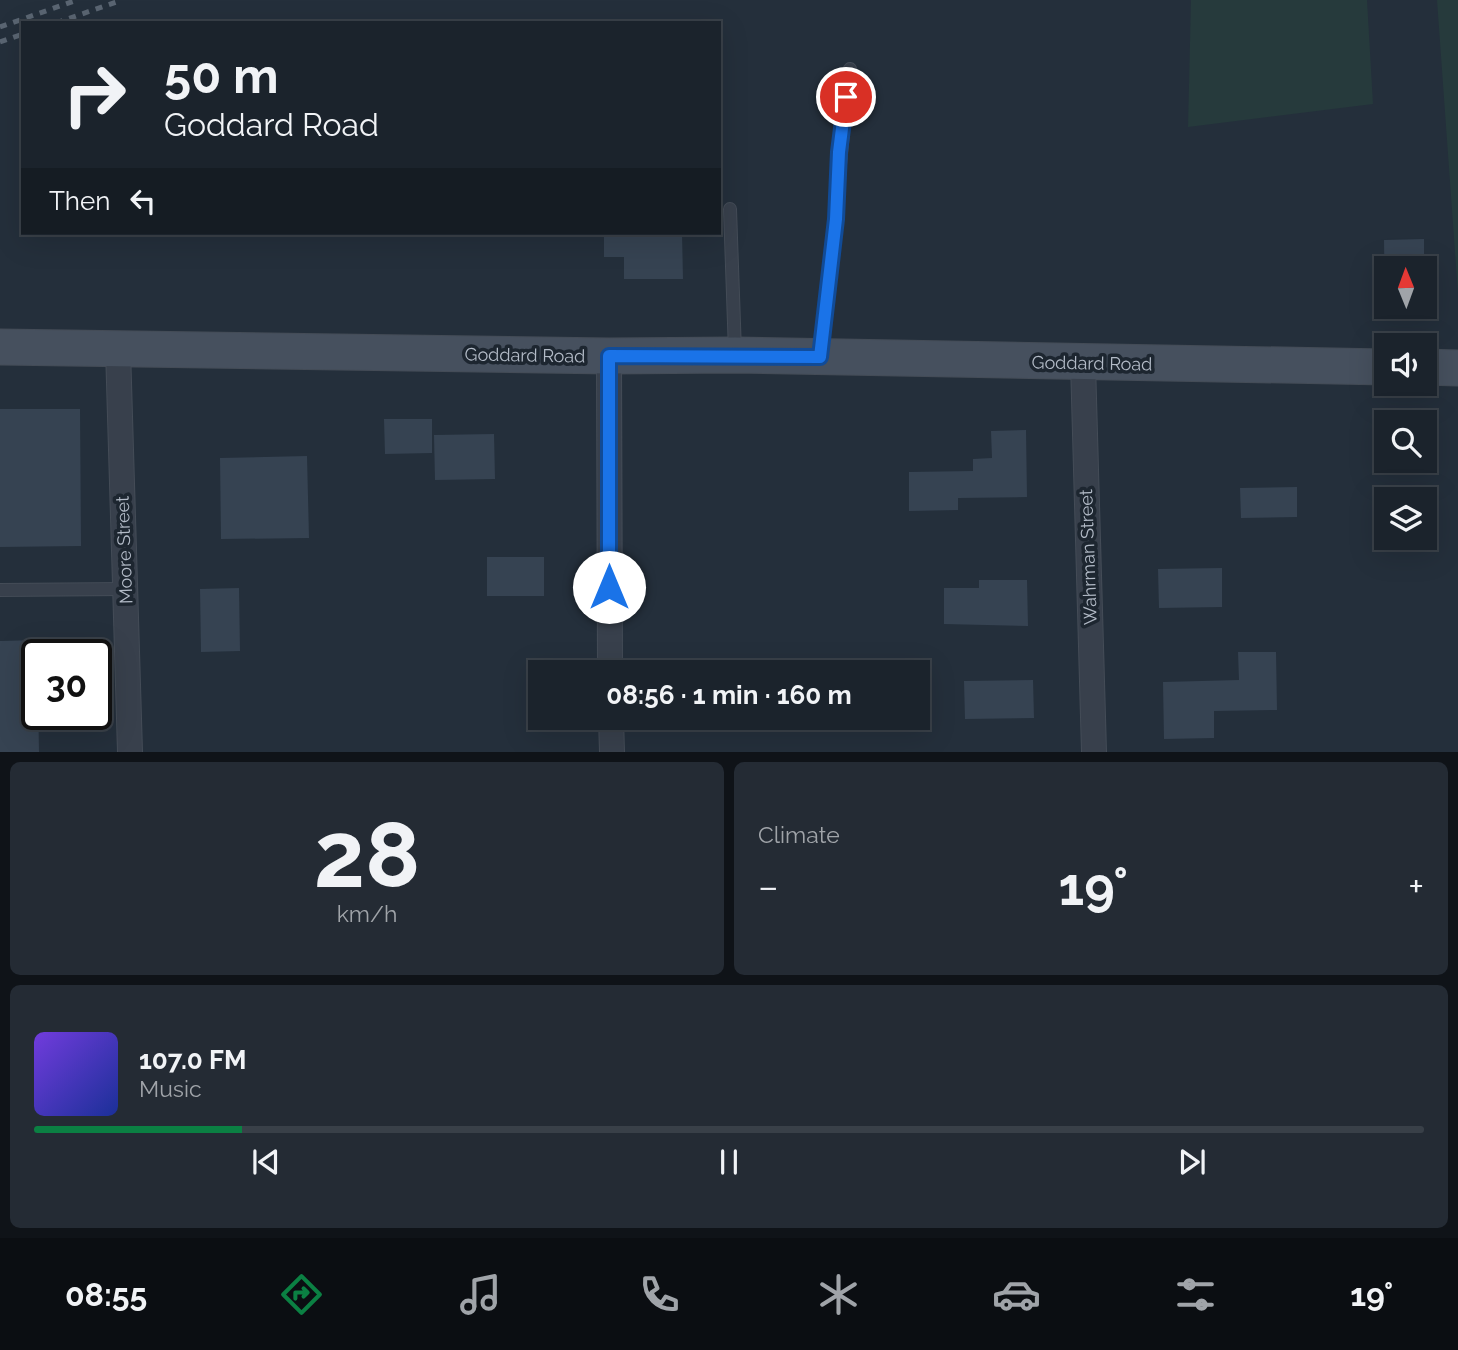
<!DOCTYPE html>
<html lang="en">
<head>
<meta charset="utf-8">
<style>
	body { margin:0; font-family:Raleway,sans-serif; background:#242b34; color:#f1f3f6; height:100vh; display:flex; flex-direction:column; font-size:26px; white-space:nowrap }
	* { box-sizing:border-box; margin:0 }
	p { font-size:23px; color:#a0a4a9 }
	.icon { flex:none; width:38px; height:38px; fill:none; stroke:currentColor; stroke-width:2; stroke-linecap:round; stroke-linejoin:round }
	.map { position:relative; height:752px; overflow:hidden }
	.panel { display:flex; flex-direction:column; gap:10px; padding:10px; background:#0f1318; flex:1 }
	.panel>* { flex:none }
	.top-card { position:absolute; left:21px; top:21px; width:700px; height:214px; border-radius:0px; box-shadow:0 7px 28px #0002,0 0 0 2px #394048; background:#1b232c; color:#f1f3f6; overflow:hidden }
	.needle { width:46px; rotate:359deg }
	.tools { position:absolute; left:1374px; top:256px; display:grid; gap:14px }
	.tools a { display:grid; place-items:center; width:63px; height:63px; border-radius:0px; background:#1b232c; box-shadow:0 7px 28px #0002,0 0 0 2px #394048; font-size:35px }
	.speed { position:absolute; left:21px; top:639px; display:flex; gap:14px; font-size:35px; font-weight:700; text-align:center }
	.speed>* { display:grid; place-content:center; width:91px; height:91px; border-radius:50%; background:#1b232c; box-shadow:0 7px 28px #0002,0 0 0 2px #394048; line-height:1 }
	.speed .limit { border:4px solid #111; border-radius:10px; background:#fff; color:#111 }
	.pin { position:absolute; display:grid; place-items:center; width:60px; height:60px; color:#fff; margin:-30px; border:4px solid #fff; border-radius:50%; box-shadow:0 2px 7px #0007 }
	.me { position:absolute; width:77px; margin:-38px; rotate:0deg; stroke-linejoin:round; filter:drop-shadow(0 0 5px #0008) }
	.turn { display:flex; align-items:center; gap:24px; height:147px; padding:0 28px; font-size:32px }
	.turn .icon { width:91px; height:91px; stroke-width:2.5 }
	.turn b { display:block; font-size:49px; line-height:60px }
	.then { display:flex; align-items:center; height:66px; padding:0 28px; background:#0003; gap:14px; font-size:26px }
	.big { font-size:52px; font-weight:700; line-height:1.1 }
	.panel .card { flex:1; display:flex; flex-direction:column; justify-content:center; gap:10px; min-width:0; padding:0 24px; border-radius:10px; background:#242b34 }
	.panel .dial { align-items:center; gap:0 }
	.dial b { font-size:91px; line-height:1 }
	.song { display:flex; align-items:center; gap:21px }
	.cover { width:84px; height:84px; border-radius:10px; background:linear-gradient(135deg,hsl(260 70% 55%),hsl(230 70% 35%)) }
	.played { height:7px; border-radius:4px; background:linear-gradient(90deg,#0b8043 15%,#394048 15%) }
	.keys { display:flex; justify-content:space-around; direction:ltr }
	.heat { display:flex; justify-content:space-between; align-items:center; font-size:38px; direction:ltr }
	.panel .tiles { flex:1; display:grid; gap:10px; grid-template-columns:1fr 1fr }
	.card:last-child { grid-column:span 2 }
	.trip { position:absolute; left:528px; top:660px; width:402px; height:70px; border-radius:0px; background:#1b232c; box-shadow:0 7px 28px #0002,0 0 0 2px #394048; font-weight:700; line-height:70px; text-align:center }
	.menu { display:flex; height:112px; justify-content:space-around; align-items:center; background:#0b0e12; color:#a0a4a9 }
	.menu .icon { width:49px; height:49px }
	.menu .selected { color:#0b8043 }
	.menu b { font-size:32px; color:#f1f3f6 }
	.map>svg:first-child { display:block }
	.green { fill:#263a3c }
	.building { fill:#364352 }
	.lines { fill:none; stroke-linecap:round; stroke-linejoin:round }
	.lane-casing { stroke:#444c57; stroke-width:14 }
	.street-casing { stroke:#444c57; stroke-width:26 }
	.secondary-casing { stroke:#444c57; stroke-width:37 }
	.lane { stroke:#38404c; stroke-width:12 }
	.street { stroke:#38404c; stroke-width:24 }
	.secondary { stroke:#46505e; stroke-width:35 }
	.rail { stroke:#5a6572; stroke-width:5; stroke-dasharray:7 7; stroke-linecap:butt }
	.route-casing { stroke:#114b97; stroke-width:18 }
	.route { stroke:#1a73e8; stroke-width:12 }
	.labels { text-anchor:middle; dominant-baseline:central; stroke-width:7; stroke-linejoin:round; paint-order:stroke }
	.street-label { font-size:18px; fill:#b3bbc7; stroke:#1d2630 }
</style>
</head>
<body>
<div class="map">
<svg width="1458" height="752" viewBox="0 0 1458 752">
	<rect width="100%" height="100%" fill="#242f3b"/>
	<g class="green">
		<path d="M1191,0h176l6,104 -185,23z"/>
		<path d="M1437,0h21v294z"/>
	</g>
	<g class="building">
		<path d="M604,233h78l1,46h-59v-22h-20z"/>
		<path d="M1424,239v29h-38v38h38v-22l1,26 -40,1 -1,-71z"/>
		<path d="M0,409h80l1,137 -81,1z"/>
		<path d="M384,419h48v34l-47,1z"/>
		<path d="M1026,430l1,67 -69,1v12l-49,1v-39l64,-1v-12l19,-1 -1,-27z"/>
		<path d="M494,434l1,45 -60,1 -1,-45z"/>
		<path d="M307,456l2,82 -88,1 -1,-81z"/>
		<path d="M1297,487v30l-56,1 -1,-30z"/>
		<rect x="487" y="557" width="57" height="39"/>
		<path d="M1222,568v39l-63,1 -1,-39z"/>
		<path d="M979,580h48l1,46 -84,-2v-36h35z"/>
		<path d="M239,588l1,63 -39,1 -1,-63z"/>
		<path d="M37,640l2,112h-39v-111z"/>
		<path d="M1238,652h38l1,58 -63,1v27l-50,1 -1,-57 76,-2z"/>
		<path d="M1033,680l1,38 -69,1 -1,-38z"/>
	</g>
	<g class="lines">
		<g class="lane-casing">
			<g id="lane">
				<path d="M730,209l5,143"/>
				<path d="M821,354c13,-95 17,-190 29,-285"/>
				<path d="M0,590l125,-1"/>
			</g>
		</g>
		<g class="street-casing">
			<g id="street">
				<path d="M118,349l12,403"/>
				<path d="M609,356l1,316"/>
				<path d="M1083,363l11,389"/>
				<path d="M611,718l1,34"/>
			</g>
		</g>
		<g class="secondary-casing">
			<g id="secondary">
				<path d="M0,347l609,9 126,-1 651,12"/>
				<path d="M1424,367l34,1"/>
			</g>
		</g>
		<use href="#lane" class="lane"/>
		<use href="#street" class="street"/>
		<use href="#secondary" class="secondary"/>
		<g class="rail">
			<path d="M56,23l66,-23"/>
			<path d="M0,27l77,-27"/>
			<path d="M0,42l23,-8"/>
		</g>
	</g>
	<g class="lines">
		<g class="route-casing">
			<path id="route" d="M609,587v-231l211,1 16,-138 3,-67 7,-55"/>
		</g>
		<use href="#route" class="route"/>
	</g>
	<g class="labels">
		<g class="street-label">
			<text transform="translate(525 355) rotate(1)">Goddard Road</text>
			<text transform="translate(1092 363) rotate(1)">Goddard Road</text>
			<text transform="translate(124 550) rotate(-92)">Moore Street</text>
			<text transform="translate(1088 557) rotate(-92)">Wahrman Street</text>
		</g>
	</g>
</svg>
<div class="tools">
<a><svg class="needle" viewBox="-14 -14 28 28"><path d="M0-13l5 13h-10z" fill="#e53935"/><path d="M0 13l5-13h-10z" fill="#a0a4a9"/></svg></a>
<a><svg class="icon" aria-label="sound" viewBox="0 0 24 24"><path d="M4 9h4l5-4v14l-5-4H4zM17 9q2 3 0 6"/></svg></a>
<a><svg class="icon" aria-label="search" viewBox="0 0 24 24"><circle cx="10" cy="10" r="6"/><path d="M15 15l6 6"/></svg></a>
<a><svg class="icon" aria-label="layers" viewBox="0 0 24 24"><path d="M12 4l9 5-9 5-9-5zM3 14l9 5 9-5"/></svg></a>
</div>
<div class="speed"><div class="limit">30</div></div>
<div class="pin" style="left:846px;top:97px;background:#d93025"><svg class="icon" aria-label="arrive" viewBox="0 0 24 24"><path d="M6 21V4h12l-3 4 3 4H6"/></svg></div>
<svg class="me" style="left:609px;top:587px" viewBox="-20 -20 40 40"><circle r="19" fill="#fff"/><path d="M0-13L10 11 0 6-10 11z" fill="#1a73e8"/></svg>
<div class="trip">08:56 · 1 min · 160 m</div>
<div class="top-card">
<div class="turn"><svg class="icon" aria-label="right" viewBox="0 0 24 24"><path d="M7 20v-9h11M14 6l5 5-5 5"/></svg><div><b>50 m</b>Goddard Road</div></div>
<div class="then">Then<svg class="icon" aria-label="left" viewBox="0 0 24 24"><path d="M17 20v-9H6M10 6l-5 5 5 5"/></svg></div>
</div>
</div>
<section class="panel">
<div class="tiles">
<div class="card dial"><b>28</b><p>km/h</p></div>
<div class="card"><p>Climate</p>
<div class="heat"><a>−</a><b class="big">19°</b><a>+</a></div>
</div>
<div class="card">
<div class="song"><i class="cover"></i><div><b>107.0 FM</b><p>Music</p></div></div>
<div class="played"></div>
<div class="keys"><svg class="icon" aria-label="previous" viewBox="0 0 24 24"><path d="M18 5L8 12l10 7zM5 5v14"/></svg><svg class="icon" aria-label="pause" viewBox="0 0 24 24"><path d="M8 5v14M16 5v14"/></svg><svg class="icon" aria-label="next" viewBox="0 0 24 24"><path d="M6 5l10 7-10 7zM19 5v14"/></svg></div>
</div>
</div>
</section>
<nav class="menu">
<b>08:55</b>
<svg class="icon selected" aria-label="directions" viewBox="0 0 24 24"><path d="M12 3l9 9-9 9-9-9zM9 14v-3h6M13 9l2 2-2 2"/></svg>
<svg class="icon" aria-label="music" viewBox="0 0 24 24"><path d="M9 18V5l10-2v13"/><circle cx="6" cy="18" r="3"/><circle cx="16" cy="16" r="3"/></svg>
<svg class="icon" aria-label="phone" viewBox="0 0 24 24"><path d="M5 4h4l2 5-3 2q2 4 5 5l2-3 5 2v4C11 20 4 13 5 4z"/></svg>
<svg class="icon" aria-label="climate" viewBox="0 0 24 24"><path d="M12 3v18M4 7l16 10M4 17L20 7"/></svg>
<svg class="icon" aria-label="car" viewBox="0 0 24 24"><path d="M5 17H2v-5l4-1 3-4h7l3 4 3 1v5h-3M9 17h6M6 11h13"/><circle cx="7" cy="17" r="2"/><circle cx="17" cy="17" r="2"/></svg>
<svg class="icon" aria-label="filters" viewBox="0 0 24 24"><path d="M4 7h16M4 17h16"/><circle cx="9" cy="7" r="2"/><circle cx="15" cy="17" r="2"/></svg>
<b>19°</b>
</nav>
</body>
</html>
